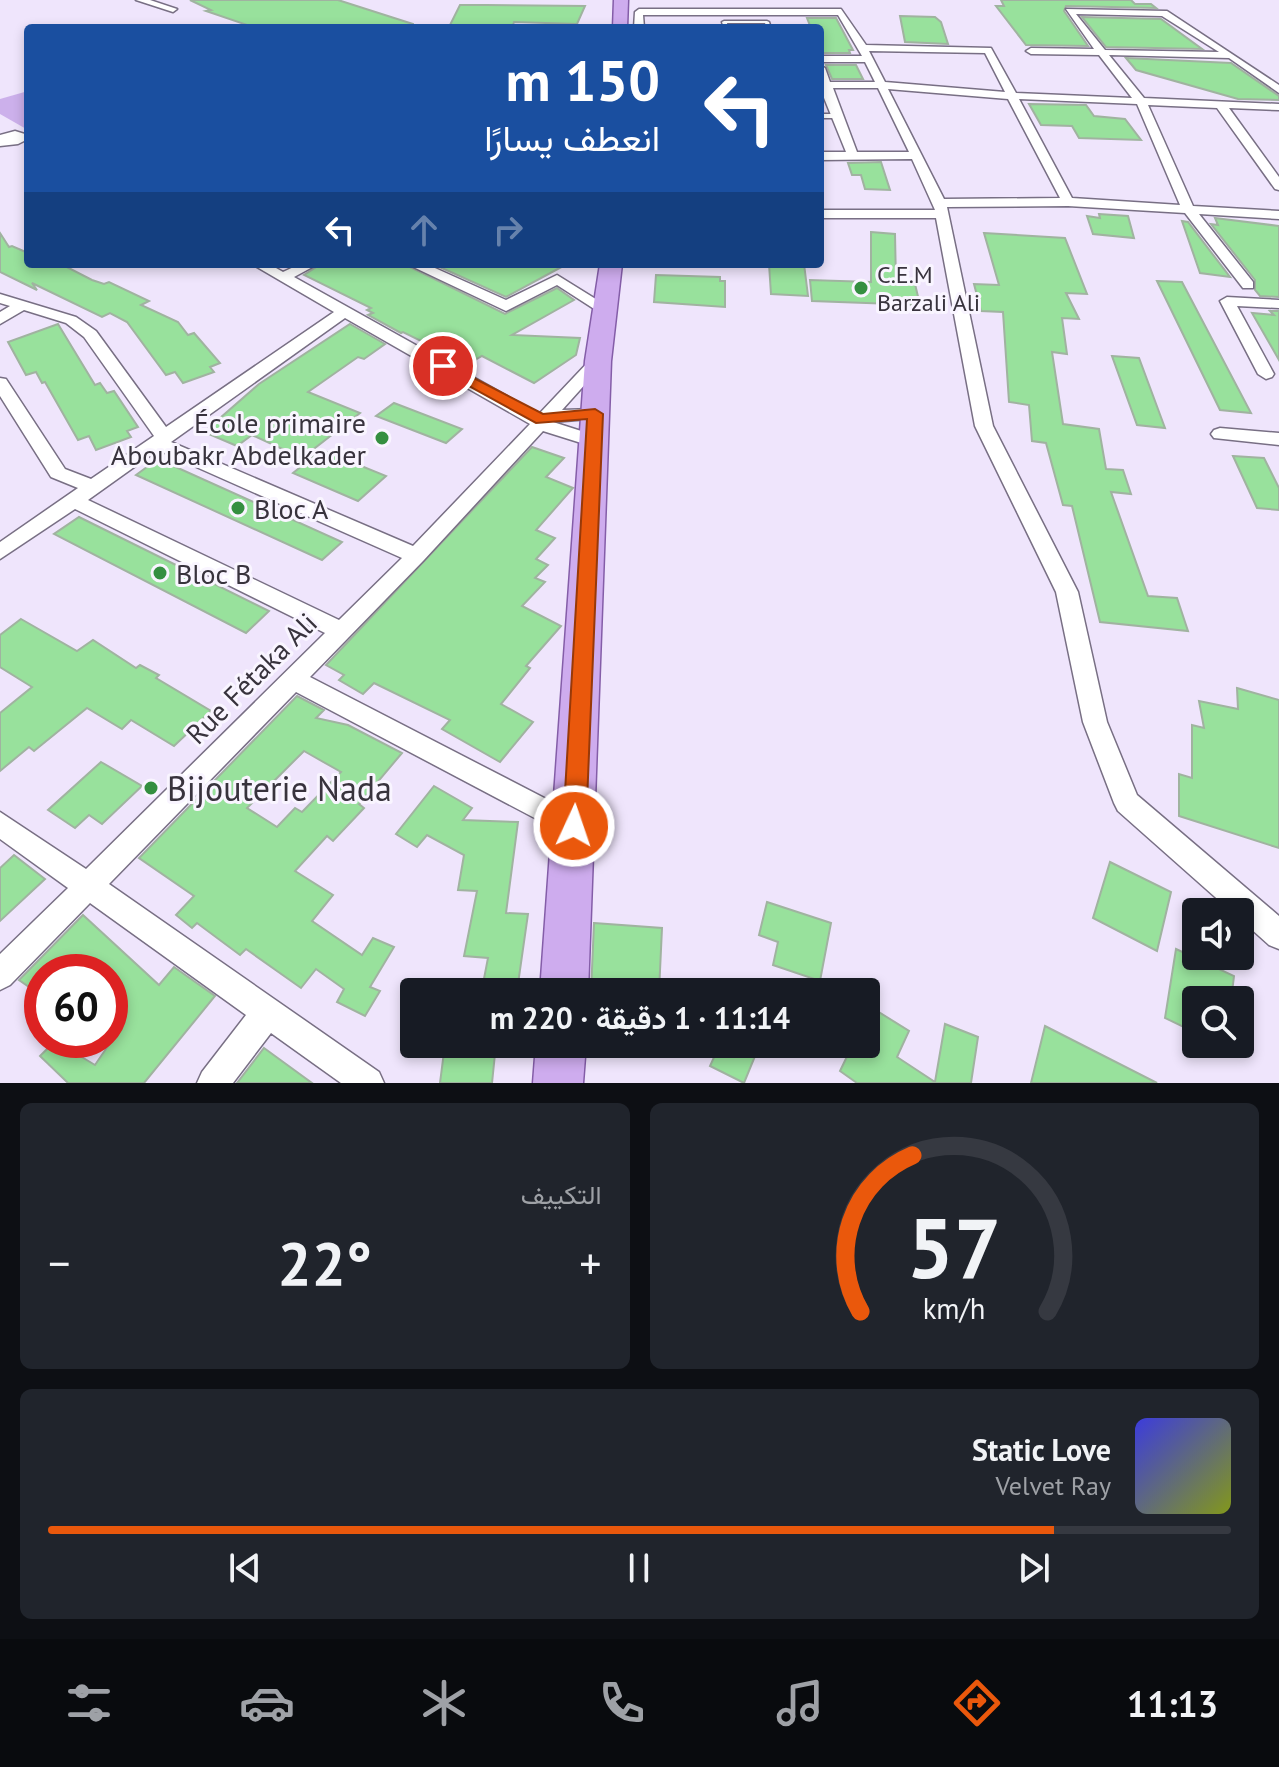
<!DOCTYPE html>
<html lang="ar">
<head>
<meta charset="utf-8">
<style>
	body { margin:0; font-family:"PT Sans",Vazirmatn,sans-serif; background:#20242c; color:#f1f3f6; direction:rtl; height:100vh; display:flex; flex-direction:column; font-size:30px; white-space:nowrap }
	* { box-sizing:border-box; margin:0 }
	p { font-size:26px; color:#9ea1a6 }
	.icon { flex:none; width:44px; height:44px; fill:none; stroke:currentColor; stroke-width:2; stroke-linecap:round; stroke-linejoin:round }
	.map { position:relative; height:1083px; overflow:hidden; direction:ltr }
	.details { display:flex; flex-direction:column; gap:20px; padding:20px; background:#0d0f14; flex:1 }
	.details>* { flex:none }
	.hud { position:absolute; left:24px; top:24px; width:800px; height:244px; border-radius:8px; box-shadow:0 4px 12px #0003; direction:rtl; background:#1a4fa0; color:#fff; overflow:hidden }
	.fabs { position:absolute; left:1182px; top:898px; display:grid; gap:16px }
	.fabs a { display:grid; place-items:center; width:72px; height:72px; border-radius:8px; background:#171b24; box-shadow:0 4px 12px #0003; font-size:40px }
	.speed { position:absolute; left:24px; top:954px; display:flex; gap:16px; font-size:40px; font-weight:700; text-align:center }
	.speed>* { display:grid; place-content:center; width:104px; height:104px; border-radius:50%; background:#171b24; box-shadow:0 4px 12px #0003; line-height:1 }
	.speed .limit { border:12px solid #d22; background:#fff; color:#111 }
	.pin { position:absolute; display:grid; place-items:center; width:68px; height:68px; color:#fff; margin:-34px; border:4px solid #fff; border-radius:50%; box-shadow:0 2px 8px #0007 }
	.me { position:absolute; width:88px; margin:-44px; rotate:3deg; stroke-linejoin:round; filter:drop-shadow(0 0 6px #0008) }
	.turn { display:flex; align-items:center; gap:28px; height:168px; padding:0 32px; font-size:36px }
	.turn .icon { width:104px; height:104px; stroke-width:2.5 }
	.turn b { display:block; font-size:56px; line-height:68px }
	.lanes { display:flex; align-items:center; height:76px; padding:0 32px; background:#0003; justify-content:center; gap:40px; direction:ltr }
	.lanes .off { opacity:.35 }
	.big { font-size:60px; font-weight:700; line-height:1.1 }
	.details .widget { flex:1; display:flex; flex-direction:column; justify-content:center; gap:12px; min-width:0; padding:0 28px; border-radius:12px; background:#20242c }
	.details .dial { align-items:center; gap:0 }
	.dial svg { height:208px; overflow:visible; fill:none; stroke:#363941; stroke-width:7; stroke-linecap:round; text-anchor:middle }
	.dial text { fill:#f1f3f6; stroke:none }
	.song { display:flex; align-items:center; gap:24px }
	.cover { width:96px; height:96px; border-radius:12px; background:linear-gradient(135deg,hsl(240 70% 55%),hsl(70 70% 35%)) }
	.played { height:8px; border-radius:4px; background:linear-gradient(90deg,#ea580c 85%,#363941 85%) }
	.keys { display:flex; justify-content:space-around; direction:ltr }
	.heat { display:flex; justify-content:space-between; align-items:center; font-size:44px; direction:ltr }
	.details .tiles { flex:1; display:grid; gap:20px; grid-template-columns:1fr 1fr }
	.widget:last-child { grid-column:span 2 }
	.trip { position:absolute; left:400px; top:978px; width:480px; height:80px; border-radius:8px; background:#171b24; box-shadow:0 4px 12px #0003; font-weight:700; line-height:80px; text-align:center; direction:rtl }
	.dock { display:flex; height:128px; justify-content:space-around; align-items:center; background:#090b0e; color:#9ea1a6 }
	.dock .icon { width:56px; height:56px }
	.dock .current { color:#ea580c }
	.dock b { font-size:36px; color:#f1f3f6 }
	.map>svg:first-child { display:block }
	.green { fill:#ccb0eb }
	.building { fill:#98e19c; stroke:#a0b3a0; stroke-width:2; fill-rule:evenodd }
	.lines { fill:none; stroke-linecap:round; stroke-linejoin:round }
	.service-casing { stroke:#786f84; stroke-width:3 }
	.minor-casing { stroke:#786f84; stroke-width:3 }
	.primary-casing { stroke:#845da8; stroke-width:3 }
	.service { fill:#fff; fill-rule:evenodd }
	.minor { fill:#fff; fill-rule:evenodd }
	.primary { fill:#ceacee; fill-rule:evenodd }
	.route { fill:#ea580c; stroke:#983908; stroke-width:2 }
	.poi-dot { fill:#348f40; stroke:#f9f5ff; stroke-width:3 }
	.labels { text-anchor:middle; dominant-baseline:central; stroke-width:6; stroke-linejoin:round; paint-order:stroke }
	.far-poi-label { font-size:24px; fill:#38333d; stroke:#f9f5ff; text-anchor:start }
	.poi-label { font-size:28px; fill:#38333d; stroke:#f9f5ff; text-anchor:start }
	.street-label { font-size:28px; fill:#38333d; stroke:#f9f5ff }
	.near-poi-label { font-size:34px; fill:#38333d; stroke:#f9f5ff; text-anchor:start }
</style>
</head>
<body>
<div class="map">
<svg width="1279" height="1083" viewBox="0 0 1279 1083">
	<rect width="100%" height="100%" fill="#efe5fc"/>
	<path class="green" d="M28,91v39l-28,-16v-15z"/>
	<g class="building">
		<path d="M190,0h148l75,24v4h-157l-50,-17 5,-1z"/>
		<path d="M1001,0h130l4,4h16l5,4 -90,-2 -2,5 24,35 -62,-1 -30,-39h8z"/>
		<path d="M460,5h26l99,1 -8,18 -63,-2 -2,6 -63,-1z"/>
		<path d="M900,16l35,1 6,5 7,22 -43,-2z"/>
		<path d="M1082,17l79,2 41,30 -96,-2z"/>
		<path d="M807,18h29l17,32h-4l1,3h-30v-25h-9z"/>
		<path d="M1126,58l105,5 48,33v4l-41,-1 -102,-29z"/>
		<path d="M826,65h30l7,14h-31z"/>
		<path d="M1029,104l57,1 8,11 31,3 16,21 -62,-2 -7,-12 -31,-1z"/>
		<path d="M881,162l9,28 -25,-1 -4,-14h-9l-4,-12z"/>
		<path d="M1099,214l29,2 6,22 -41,-4 -6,-18 13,2z"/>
		<path d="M1215,218l64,8v71l-19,-1 -5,-6v-10l-44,-56 7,1z"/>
		<path d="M1182,221l6,1 42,55 -30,-4z"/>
		<path d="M871,232l24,2 1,49 19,1 5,21 -108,-4 -2,-21 61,2z"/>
		<path d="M0,233l9,14 3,-1 16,7v11h33l31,16 12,4 5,-2 40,19 -8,4 37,17 10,13 6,-2 26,30 -10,4 4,5 -31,11 -8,-11 -9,3 -39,-53 -17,-9 -8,4 -70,-34 5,7 -37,-18z"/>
		<path d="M984,233l81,5 22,56 -21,-1 13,26 -17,-1 5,36 -15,-2 11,72 36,5 7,40 17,1 8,24 -20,-2 37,104 29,2 11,33 -88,-9 -28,-116 -9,-1 -17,-62 -14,-2 -3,-36 -20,-3 -6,-90 -22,-1 -7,-27 25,1z"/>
		<path d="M321,264h83l101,50 52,-26 17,12 -62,35 68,3 -4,17 -42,28 -52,-27 -14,8 -65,-32 -2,1 -33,-18 5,-2 -6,-3 4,-2 -67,-33z"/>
		<path d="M433,264h134l-61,33z"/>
		<path d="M769,264h35l4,32 -37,-2z"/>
		<path d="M656,275l64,2v4h5v26l-71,-5z"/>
		<path d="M1157,281l25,1 69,131 -31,-3z"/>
		<path d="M1270,311h9v49l-27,-47 22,2z"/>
		<path d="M58,324l37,61 5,-2 7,10 7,-2 24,36 -11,4 4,6 -35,13 -7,-14 -11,4 -33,-58 -3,1 -6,-11 -10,3 -18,-33z"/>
		<path d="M350,324l35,20 -21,15 -6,-2 -50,35 52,21 -58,45 -50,-23 -15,11 -33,-14 55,-48z"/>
		<path d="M1112,356l27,2 26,70 -28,-3z"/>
		<path d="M394,403l68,26 -16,14 -70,-27z"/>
		<path d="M532,447l32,11 -18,19 27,11 -37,42 19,8 -19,21 12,6 -13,13 10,4 -23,24 39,20 -35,40 4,2 -29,36 32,18 -33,40 -58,-33 8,-9 -76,-37 -11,11 -24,-14 5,-5 -18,-10z"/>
		<path d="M322,450l64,26 -28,25 -65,-28z"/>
		<path d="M1233,456l31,2 15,30v22l-22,-2z"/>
		<path d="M158,459l184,83 -20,18 -186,-85z"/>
		<path d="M79,517l190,94 -23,22 -192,-99z"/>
		<path d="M21,619l56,32 16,-11 43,28 4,-3 19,10 -3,3 55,33 -37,35 -43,-26 -9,9 -35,-21 -53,43 -5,-4 -29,24v-58l32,-26 -32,-20v-32z"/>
		<path d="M1237,688l42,12v148l-100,-32v-42l13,4v-53l12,3 -5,-27 39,8z"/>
		<path d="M297,696l27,14 -8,8 32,7 54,28 -43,51 5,4 -31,33 -6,-5 -32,35 38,24 -21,26 50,34 11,-17 21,9 -24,40 10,4 -15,25 -28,-14 7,-13 -28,-20 -15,19 -55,-39 -6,6 -43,-32 -5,5 -16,-13 18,-19 -55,-38zM304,751l37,21 -39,40 -7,-4 -18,19 -30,-19z"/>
		<path d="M101,762l41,24 -40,38 -13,-9 -14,13 -27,-18z"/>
		<path d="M434,786l38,22 -9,12 55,2 -12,91 22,1 -11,77 -35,-2 6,-31 -24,-2 13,-65 -19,-1 6,-35 -37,-20 -10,12 -21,-13z"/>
		<path d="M14,855l31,24 -45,42v-53z"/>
		<path d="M1110,862l61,30 -14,59 -64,-33z"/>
		<path d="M767,902l64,21 -11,58 -47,-16 5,-23 -19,-7z"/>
		<path d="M83,915l76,70 15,-18 41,29 -71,87h-76l-28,-27 15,-15 40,24 15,-22v-71h-68l-13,15 -10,-7z"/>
		<path d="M594,923l68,5 -3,64h-68z"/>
		<path d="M1176,949l58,27 -3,24h-35v33l-31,-15z"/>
		<path d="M866,1004l43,27 -12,26 38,25 10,-58 33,13 -7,46h-114l-17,-12 13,-27h13z"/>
		<path d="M1045,1026l112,57h-126z"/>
		<path d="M445,1044h51l-4,39h-52z"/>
		<path d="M720,1044h40l-16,39 -34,-17z"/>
		<path d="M264,1048l48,35h-75z"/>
	</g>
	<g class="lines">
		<g class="service-casing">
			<g id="service">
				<path d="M724,21h43l2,1 2,6h-4l-2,-5h-38l1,5h-4l-2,-6z"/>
				<path d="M820,114h19l3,2 -3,2h-19z"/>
			</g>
		</g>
		<g class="minor-casing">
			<g id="minor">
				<path d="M136,0h14l27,9 -4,3z"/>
				<path d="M639,9h202l25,36 125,3 25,45 116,5 -33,-43 -68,-1 -5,-3 5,-3 63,1 -28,-40 101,2 112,74v8l-50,-35 -120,-3 35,43 135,6v6l-50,-2 50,69v13l-4,-1 -58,-81 -69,-3 45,101 86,5v8l-80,-5 54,68v6h-10l-58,-75 -117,-7 -121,1 46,219 85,166 29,130 30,73 142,121v33l-10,-4 -29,-26v-7h-8l-114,-101 -4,-8 -31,-81 -27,-130 -81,-166 -39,-208h-116v-8h115l-23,-51 -92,1v-8h26l-26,-64v-23l5,3 5,14h45l-10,-20h-45v-6h42l-24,-41h-195l1,13h-10l1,-16zM1076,14l86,2 57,36 -114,-2zM869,51l116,2 20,39 -120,-10zM833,88h45l31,64h-52zM888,89l120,10 52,99 -116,1zM1019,99l118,5 43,101 -108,-7z"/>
				<path d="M15,131l13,4v4l-10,5 -18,2v-11z"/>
				<path d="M252,264h17l14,8 17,-8h18l-24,13 245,137 53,-56h12l2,3 -44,49 33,-1 9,5 -3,4 -48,4 47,15 3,4 -3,4 -6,2 -51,-16 -120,130 -113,116 273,141 4,8 -4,8 -9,4 -9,-4 -269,-142 -187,192 270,188 5,11h-43l-70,-50 -38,50h-36l5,-11 44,-57 -156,-112 -80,82 -10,5v-36l68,-66 -68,-49v-27l86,57 239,-236 -250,-124 -75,50v-17l78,-54 -27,-11 -51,-81v-18l6,1 59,90 26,10 63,-43 -70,-99 -18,-14 -42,-13 -24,14v-12l10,-6 -10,-3v-9l76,23 20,14 70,96 168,-115zM345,318l185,106 -117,122 -242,-104zM158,450l244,108 -63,62 -251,-120z"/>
				<path d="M407,264h19l80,36 51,-25 58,36 -3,3h-10l-45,-29 -51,26z"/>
				<path d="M1227,297l52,3v8l-42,-2 37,68 -2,3 -6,2 -8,-5 -38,-73z"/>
				<path d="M1220,428l59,5v12l-65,-7 -3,-4 3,-4z"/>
			</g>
		</g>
		<g class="primary-casing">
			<g id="primary">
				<path d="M614,0h14l-1,28h-14z"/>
				<path d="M600,264h22l-11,97 -23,631h-48l45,-631z"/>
				<path d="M536,1044h50l-3,39h-50z"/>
			</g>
		</g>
		<use href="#service" class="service"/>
		<use href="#minor" class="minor"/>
		<use href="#primary" class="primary"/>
	</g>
	<path class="route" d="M443,362l100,52 52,-5 8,5 -17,412 -3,8 -9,3 -8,-3 -3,-8 24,-407 -51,4 -98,-54 -2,-3z"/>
	<g class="poi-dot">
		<circle cx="861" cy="288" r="8"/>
		<circle cx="382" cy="438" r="8"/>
		<circle cx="238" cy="508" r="8"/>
		<circle cx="160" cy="573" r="8"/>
		<circle cx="151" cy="788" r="8"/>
	</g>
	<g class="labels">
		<g class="far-poi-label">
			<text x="877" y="274">C.E.M<tspan x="877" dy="28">Barzali Ali</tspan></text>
		</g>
		<g class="poi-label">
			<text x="366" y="422" text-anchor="end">École primaire<tspan x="366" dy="32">Aboubakr Abdelkader</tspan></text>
			<text x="254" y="508">Bloc A</text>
			<text x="176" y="573">Bloc B</text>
		</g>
		<g class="street-label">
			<text transform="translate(251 678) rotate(-45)">Rue Fétaka Ali</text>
		</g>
		<g class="near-poi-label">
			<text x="167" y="788">Bijouterie Nada</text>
		</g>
	</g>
</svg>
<div class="fabs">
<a><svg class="icon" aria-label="sound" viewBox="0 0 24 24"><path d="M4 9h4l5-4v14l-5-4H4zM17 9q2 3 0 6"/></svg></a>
<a><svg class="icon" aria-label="search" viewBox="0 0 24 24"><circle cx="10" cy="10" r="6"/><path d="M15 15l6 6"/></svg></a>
</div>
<div class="speed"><div class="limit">60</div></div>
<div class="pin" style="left:443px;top:366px;background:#d93025"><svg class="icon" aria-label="arrive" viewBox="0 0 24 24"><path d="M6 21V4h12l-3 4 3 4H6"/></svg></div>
<svg class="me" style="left:574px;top:826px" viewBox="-20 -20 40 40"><circle r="17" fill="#ea580c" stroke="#fff" stroke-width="3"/><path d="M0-11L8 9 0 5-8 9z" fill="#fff"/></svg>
<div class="trip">11:14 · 1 دقيقة · 220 m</div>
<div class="hud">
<div class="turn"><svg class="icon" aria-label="left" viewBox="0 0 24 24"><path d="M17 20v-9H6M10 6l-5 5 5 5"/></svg><div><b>150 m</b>انعطف يسارًا</div></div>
<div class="lanes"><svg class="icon" aria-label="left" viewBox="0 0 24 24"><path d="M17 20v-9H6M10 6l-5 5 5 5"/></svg><svg class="icon off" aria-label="ahead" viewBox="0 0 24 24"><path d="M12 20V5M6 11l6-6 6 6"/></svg><svg class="icon off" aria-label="right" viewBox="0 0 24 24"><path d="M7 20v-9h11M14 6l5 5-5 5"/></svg></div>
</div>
</div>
<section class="details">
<div class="tiles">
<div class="widget dial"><svg viewBox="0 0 100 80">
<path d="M14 69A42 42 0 1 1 86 69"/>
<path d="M14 69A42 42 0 0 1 34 9" stroke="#ea580c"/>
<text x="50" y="56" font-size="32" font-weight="700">57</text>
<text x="50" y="72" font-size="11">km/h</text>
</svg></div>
<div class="widget"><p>التكييف</p>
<div class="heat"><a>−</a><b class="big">22°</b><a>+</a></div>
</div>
<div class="widget">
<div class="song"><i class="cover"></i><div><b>Static Love</b><p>Velvet Ray</p></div></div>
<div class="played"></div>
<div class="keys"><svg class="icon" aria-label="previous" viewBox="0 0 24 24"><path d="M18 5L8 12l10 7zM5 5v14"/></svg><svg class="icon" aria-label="pause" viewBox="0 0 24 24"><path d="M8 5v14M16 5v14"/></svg><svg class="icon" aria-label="next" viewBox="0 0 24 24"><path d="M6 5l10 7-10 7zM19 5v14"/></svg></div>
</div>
</div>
</section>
<nav class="dock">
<b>11:13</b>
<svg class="icon current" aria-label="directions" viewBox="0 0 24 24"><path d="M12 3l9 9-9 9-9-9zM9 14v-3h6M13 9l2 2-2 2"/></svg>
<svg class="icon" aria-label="music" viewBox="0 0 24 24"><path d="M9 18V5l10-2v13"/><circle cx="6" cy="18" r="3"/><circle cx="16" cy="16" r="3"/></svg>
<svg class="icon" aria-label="phone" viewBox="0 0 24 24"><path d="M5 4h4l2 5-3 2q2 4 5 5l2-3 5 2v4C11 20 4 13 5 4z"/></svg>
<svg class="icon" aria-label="climate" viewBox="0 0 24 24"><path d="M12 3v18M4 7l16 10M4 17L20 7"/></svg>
<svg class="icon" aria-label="car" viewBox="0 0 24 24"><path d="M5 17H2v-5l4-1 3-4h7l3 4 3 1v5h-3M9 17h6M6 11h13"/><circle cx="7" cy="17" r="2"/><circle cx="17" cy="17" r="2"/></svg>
<svg class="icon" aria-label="filters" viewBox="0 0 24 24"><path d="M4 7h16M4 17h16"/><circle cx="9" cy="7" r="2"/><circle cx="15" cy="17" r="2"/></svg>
</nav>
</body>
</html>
